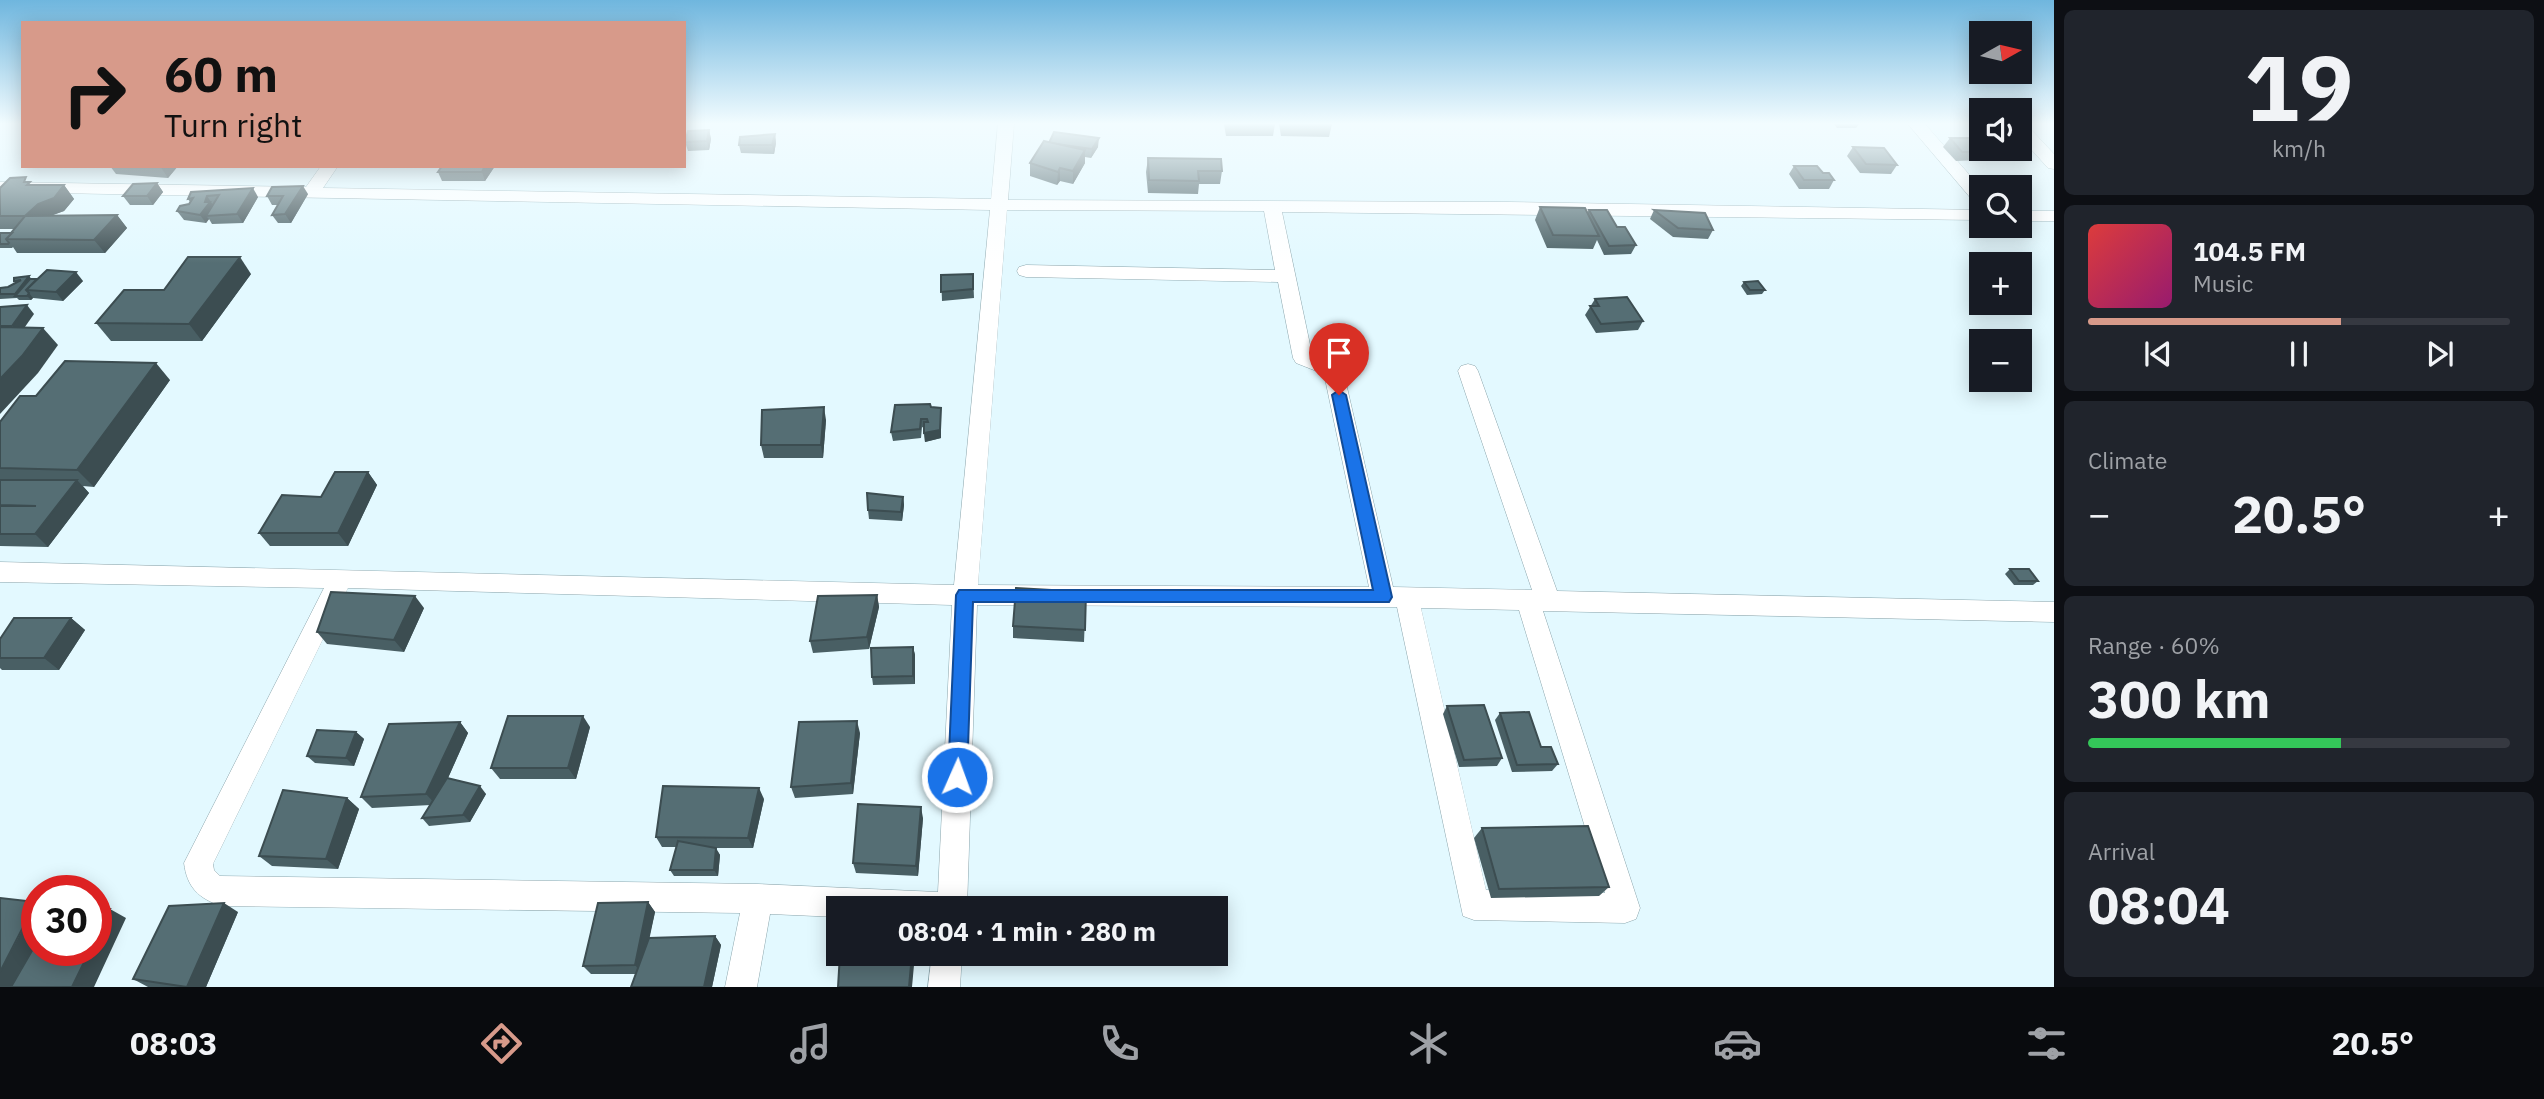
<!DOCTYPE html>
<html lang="en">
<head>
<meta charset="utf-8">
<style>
	body { margin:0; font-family:"IBM Plex Sans",sans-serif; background:#20242c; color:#f1f3f6; height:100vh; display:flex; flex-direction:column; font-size:26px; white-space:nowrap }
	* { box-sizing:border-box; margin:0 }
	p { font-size:23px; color:#9ea1a6 }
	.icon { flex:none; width:38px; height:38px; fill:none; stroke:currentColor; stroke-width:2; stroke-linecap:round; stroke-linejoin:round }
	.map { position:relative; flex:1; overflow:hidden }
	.drawer { display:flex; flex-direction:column; gap:10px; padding:10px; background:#0d0f14; width:490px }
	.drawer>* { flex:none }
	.hud { position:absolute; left:21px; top:21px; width:665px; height:147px; border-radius:0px; box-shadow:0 4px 18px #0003; background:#d79a8a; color:#111; overflow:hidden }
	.needle { width:46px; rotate:82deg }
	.tools { position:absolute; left:1969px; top:21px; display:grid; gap:14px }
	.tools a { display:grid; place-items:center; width:63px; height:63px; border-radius:0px; background:#171b24; box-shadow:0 4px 18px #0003; font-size:35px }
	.speed { position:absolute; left:21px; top:875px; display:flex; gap:14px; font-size:35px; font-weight:700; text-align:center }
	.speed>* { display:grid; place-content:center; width:91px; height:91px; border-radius:50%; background:#171b24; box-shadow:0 4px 18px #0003; line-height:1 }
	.speed .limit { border:10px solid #d22; background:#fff; color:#111 }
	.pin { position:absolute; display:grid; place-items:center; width:60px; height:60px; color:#fff; margin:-72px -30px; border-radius:50% 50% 50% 0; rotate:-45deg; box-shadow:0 0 7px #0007 }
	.pin .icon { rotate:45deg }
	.me { position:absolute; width:77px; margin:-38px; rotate:2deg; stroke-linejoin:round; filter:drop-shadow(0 0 5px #0008) }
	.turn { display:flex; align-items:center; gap:24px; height:147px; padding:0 28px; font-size:32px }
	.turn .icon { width:91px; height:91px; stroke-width:2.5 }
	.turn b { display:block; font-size:49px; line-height:60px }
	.big { font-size:52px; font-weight:700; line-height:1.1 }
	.drawer .card { flex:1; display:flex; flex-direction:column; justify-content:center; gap:10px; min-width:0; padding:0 24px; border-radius:10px; background:#20242c }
	.drawer .dial { align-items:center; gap:0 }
	.dial b { font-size:91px; line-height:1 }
	.song { display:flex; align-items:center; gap:21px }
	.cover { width:84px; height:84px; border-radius:10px; background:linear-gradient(135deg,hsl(0 70% 55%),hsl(320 70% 35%)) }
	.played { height:7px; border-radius:4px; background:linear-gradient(90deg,#d79a8a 60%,#363941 60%) }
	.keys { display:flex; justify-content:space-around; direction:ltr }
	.heat { display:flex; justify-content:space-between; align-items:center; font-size:38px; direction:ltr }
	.charge { height:10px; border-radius:5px; background:linear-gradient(90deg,#34c759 60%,#363941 0) }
	.trip { position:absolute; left:826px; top:896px; width:402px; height:70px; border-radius:0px; background:#171b24; box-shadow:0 4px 18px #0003; font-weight:700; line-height:70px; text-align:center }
	.menu { display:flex; height:112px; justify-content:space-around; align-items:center; background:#090b0e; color:#9ea1a6 }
	.menu .icon { width:49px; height:49px }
	.menu .selected { color:#d79a8a }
	.menu b { font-size:32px; color:#f1f3f6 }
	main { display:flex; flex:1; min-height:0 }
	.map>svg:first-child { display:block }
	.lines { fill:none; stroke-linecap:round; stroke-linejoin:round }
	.street-casing { stroke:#8ba5ac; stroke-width:1 }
	.street { fill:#fff; fill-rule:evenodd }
	.wall { fill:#495f64 }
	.shaded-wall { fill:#3c4d51 }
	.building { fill:#556e74; stroke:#3c4d51; stroke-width:2 }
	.route { fill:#1a73e8; stroke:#114b97; stroke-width:2 }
</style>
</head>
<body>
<main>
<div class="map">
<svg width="2054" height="987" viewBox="0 0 2054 987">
	<rect width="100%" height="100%" fill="#e3f9ff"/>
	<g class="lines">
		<g class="street-casing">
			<g id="street">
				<path d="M998,124h16l-6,76 501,2 472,8v10l-699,-8 30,142 28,11 3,5 50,217 139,3 -74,-219 3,-5 7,-2 7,2 3,5 79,220 497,11v20l-511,-11 97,297 -4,11 -11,4 -151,-3 -11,-4 -66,-309h-14l-406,-2 -10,303h-129v9l-68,-3 -13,73h-32l15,-74 -519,-7c-23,-8 -34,-19 -37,-43l140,-275 -324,-6v-20l954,23 36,-375 -990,-18v-10l306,5 15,-21h17l-15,22 668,11zM1007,210l257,1 11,59 -249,-5 -7,2 -2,4 2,4 7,2 252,5 15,76 3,5 28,11 45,213 -391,-2zM348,588l604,17 -14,287 -180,-8 -538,-8 -6,-6 -1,-6zM1421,608l98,2 86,283 -119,-3z"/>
				<path d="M1908,124h17l56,64v16l-6,-1z"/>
				<path d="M2020,124h6l28,30v15l-6,-1 -28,-31z"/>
				<rect x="2020" y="211" width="34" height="10"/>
				<path d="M932,954h30l-2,33h-32z"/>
			</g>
		</g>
		<use href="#street" class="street"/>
	</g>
	<g class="wall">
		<path d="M1224,124h51l-2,12h-47z"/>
		<path d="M1279,124h53l-3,13 -48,-1z"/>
		<path d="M1834,124h25l-3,4h-19z"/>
		<path d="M2020,129l10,11 -6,8 -4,1z"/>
		<path d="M709,130l2,9 -2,11 -21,1 -3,-9z"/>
		<path d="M775,134l1,9 -2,11 -33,-1 -2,-8z"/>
		<path d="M1950,138l42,14 -7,8 -29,1 -13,-14z"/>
		<path d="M1049,143l49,4 -7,11 -6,-1v6l-12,21 -13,-3 -3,4 -27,-9v-13z"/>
		<path d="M1853,147l44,18 -6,9 -31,-1 -13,-17z"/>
		<path d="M1148,158l74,13 -2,13h-21l-1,10 -50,-1 -2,-21z"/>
		<path d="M110,166h68l-10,12 -52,-4z"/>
		<path d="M442,166h53l-10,15h-43l-4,-9z"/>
		<path d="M1794,166l29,7 11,7 -5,9h-30l-10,-15z"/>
		<path d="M157,183l6,9 -10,13h-23l-7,-9z"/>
		<path d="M32,185h32l10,14 -10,12 -12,4h65l10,13 -22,25h-88l-4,-6 -1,1h-12v-15h12l2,-4h-14v-41z"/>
		<path d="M191,192l67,5 -15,26 -31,1 -3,-5 -3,4 -22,-3 -7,-9 12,-7 1,-2 -2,-3z"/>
		<path d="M308,194l-17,29h-13l-6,-8 6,-10h-6l-5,-9z"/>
		<path d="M1540,207l47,6 2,-3 28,17 19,18 -5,9 -27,1 -7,-15 -4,9 -46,-1 -12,-28z"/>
		<path d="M1654,210l59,20 -5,9 -35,-2 -23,-18z"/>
		<path d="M251,274l-49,67h-91l-15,-18 68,-33z"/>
		<path d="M973,274l1,24 -32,3 -1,-26z"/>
		<path d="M29,276l2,3 52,2 -20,20 -30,-3 -2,2h-12l-2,-2 -17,1v-11l8,-1 8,-4 -2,-2z"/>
		<path d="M1744,282l21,8 -3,4 -15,1 -6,-9z"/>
		<path d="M1595,299l48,22 -5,9 -42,3 -11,-18z"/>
		<path d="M170,380l-76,107 -11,-1 6,7 -41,54 -48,-1v-124l36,-26z"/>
		<path d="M931,407l10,1v30l-16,4 -1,-14 -2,-1 -1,11 -28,3 -2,-9z"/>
		<path d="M826,420l-3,38h-59l-3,-13z"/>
		<path d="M368,472l9,13 -29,61h-78l-11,-13 62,-36z"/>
		<path d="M903,497l1,8 -2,16 -33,-2 -1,-9z"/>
		<path d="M2010,569l28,12 -5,4h-19l-9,-11z"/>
		<path d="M1086,592l-2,50 -71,-4v-12z"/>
		<path d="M877,595l2,12 -10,42 -56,4 -3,-12z"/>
		<path d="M424,608l-20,44 -77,-8 -10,-12z"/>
		<path d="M71,618l14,12 -26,40h-57l-2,-2v-29z"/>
		<path d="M913,647l2,8v29l-42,1 -1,-8z"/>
		<path d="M1447,706l55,52 -5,8 -38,1 -16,-53z"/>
		<path d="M1500,713l41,34 17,17 -6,7 -40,1 -17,-52z"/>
		<path d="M460,722l8,11 -20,45 38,16 -16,28 -41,4 -7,-8 9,-13 -59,3 -11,-11z"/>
		<path d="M590,727l-14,52h-76l-9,-11z"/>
		<path d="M356,732l8,7 -10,27 -39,-3 -8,-7z"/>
		<path d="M860,733l-7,61 -58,4 -4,-11z"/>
		<path d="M347,798l12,11 -21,60 -66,-3 -13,-10z"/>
		<path d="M764,799l-11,49h-38l5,7 -2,21h-44l-4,-6 6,-23h-14l-6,-10z"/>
		<path d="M923,818l-5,58 -62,-3 -3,-10z"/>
		<path d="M1482,828l127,59 -10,9 -108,2 -17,-60z"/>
		<path d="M648,902l7,10 -6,26 66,-2 6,9 -9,42h-81l5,-13h-45l-8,-8z"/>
		<path d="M238,912l-32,75h-58l-15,-8z"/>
	</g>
	<g class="shaded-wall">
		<path d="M709,130l2,9 -2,11 -2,-9z"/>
		<path d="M775,134l1,9 -2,11 -2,-9z"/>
		<path d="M1099,138l-1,9 -7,11 1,-9z"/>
		<path d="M1085,150v13l-12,21v-13z"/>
		<path d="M160,166h18l-10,12z"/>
		<path d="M485,166h10l-10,15 -3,-9z"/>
		<path d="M1060,168v13l-3,4 1,-13z"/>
		<path d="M157,183l6,9 -10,13 -6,-9z"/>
		<path d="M64,185l10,14 -10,12 -16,6 -23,-1 13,-12z"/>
		<path d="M303,186l5,8 -17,29 -6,-9z"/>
		<path d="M253,188l5,9 -15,26 -6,-9z"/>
		<path d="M207,196l6,9 -7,11 3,3 -3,4 -6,-8z"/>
		<path d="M117,215l10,13 -22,25 -11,-13z"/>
		<path d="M240,257l11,17 -49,67 -13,-17z"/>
		<path d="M76,272l7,9 -20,20 -7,-9z"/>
		<path d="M29,276l4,5 -17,15 -1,-2z"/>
		<path d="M29,293l4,5 -2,2 -4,-4z"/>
		<path d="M27,305l7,9 -14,20 -8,-8z"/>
		<path d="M43,328l15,17 -20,28 -38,41v-35z"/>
		<path d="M156,363l14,17 -76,107 -17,-17z"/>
		<path d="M824,407l2,13 -3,38 -2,-13z"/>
		<path d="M941,408v30l-16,4 -1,-9z"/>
		<path d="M368,472l9,13 -29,61 -10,-13z"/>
		<path d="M77,480l12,13 -41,54 -13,-13z"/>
		<path d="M903,497l1,8 -2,16 -1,-9z"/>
		<path d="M877,595l2,12 -10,42 -2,-12z"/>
		<path d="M415,596l9,12 -20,44 -10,-12z"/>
		<path d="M71,618l14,12 -26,40 -15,-12z"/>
		<path d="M913,647l2,8v29l-2,-8z"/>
		<path d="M583,716l7,11 -14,52 -8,-11z"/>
		<path d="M857,721l3,12 -7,61 -2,-11z"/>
		<path d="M460,722l8,11 -32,72 -10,-11z"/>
		<path d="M356,732l8,7 -10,27 -8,-8z"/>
		<path d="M480,786l6,8 -16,28 -7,-7z"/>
		<path d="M759,788l5,11 -11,49 -5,-10z"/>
		<path d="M347,798l12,11 -21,60 -12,-10z"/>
		<path d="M921,807l2,11 -5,58 -2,-10z"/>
		<path d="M716,848l4,7 -2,21 -4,-6z"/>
		<path d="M37,902v43l-22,42h-15v-15z"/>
		<path d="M648,902l7,10 -13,62 -7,-9z"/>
		<path d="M224,903l14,9 -32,75h-19z"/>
		<path d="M110,909l16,9 -32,69h-22l18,-37h6v-13z"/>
		<path d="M715,936l6,9 -9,42h-8z"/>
		<path d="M912,954h3l-3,33h-3z"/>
	</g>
	<g class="building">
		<path d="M2020,129l10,11h-10z"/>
		<path d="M709,130l-2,11 -22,1 3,-11z"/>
		<path d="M1054,132l45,6 -7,11 -43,-6z"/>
		<path d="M775,134l-3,11h-33l1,-8z"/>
		<path d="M1950,138h28l3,3v8h8l3,3h-30z"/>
		<path d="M1044,141l41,9 -12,21 -13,-3 -2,4 -28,-9z"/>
		<path d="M1853,147l31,1 13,17 -31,-1z"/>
		<path d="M1148,158l73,1 1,12h-24l1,10 -50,-1z"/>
		<path d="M442,166h43l-3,6h-44z"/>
		<path d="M1794,166h23l6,7h6l5,7h-30z"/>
		<path d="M26,177l-2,5h6l-3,3h37l-10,13 -16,6 -13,12h-25v-28l10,-10z"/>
		<path d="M157,183l-10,13h-24l10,-12z"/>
		<path d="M303,186l-18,28 -13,1 11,-19h-16l5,-9z"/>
		<path d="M253,188l-16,26 -31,2 13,-21 -12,1 -2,6h5l-10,13 -23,-4 3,-5 9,-2 4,-6 -5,1 3,-7z"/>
		<path d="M1540,207l45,1 14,28 -46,-1z"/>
		<path d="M1589,210h18l10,17h8l11,18 -27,1z"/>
		<path d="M1654,210l51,3 8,17 -35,-2z"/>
		<path d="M117,215l-23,25 -88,-1 19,-23z"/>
		<path d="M0,233h12l-6,6 3,4 -1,1h-8z"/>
		<path d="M188,257h52l-51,67 -93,-1 28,-33h40z"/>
		<path d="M47,270l29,2 -20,20 -30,-2z"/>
		<path d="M973,274v15l-32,3v-17z"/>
		<path d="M29,276l-14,18h-15v-6l8,-1 13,-7 -7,1v-3z"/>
		<path d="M30,279h7l-11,11 3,3 -2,3h-12z"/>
		<path d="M1758,281l7,9h-15l-6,-8z"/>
		<path d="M1627,297l16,24 -42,3 -11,-18h9l-4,-7z"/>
		<path d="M27,305l-15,21h-12v-19z"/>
		<path d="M0,327l43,1 -21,28 -22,23z"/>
		<path d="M65,361l91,2 -79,107 -77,-2v-46l20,-26h16z"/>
		<path d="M930,404l1,3 10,1 -1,22 -16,3v-11h4l-1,-3h-6l-1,10 -29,3 4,-27z"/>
		<path d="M824,407l-3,38h-60l1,-35z"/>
		<path d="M335,472h33l-30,61h-79l23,-38 39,2z"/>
		<path d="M0,480h77l-42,54h-35v-28h36l-36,-1z"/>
		<path d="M867,493l36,4 -2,15 -33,-2z"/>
		<path d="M2010,569h19l9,12h-19z"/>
		<path d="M1016,588l70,4 -1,38 -72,-4z"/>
		<path d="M331,592l84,4 -21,44 -77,-8z"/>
		<path d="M877,595l-10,42 -57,4 8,-45z"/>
		<path d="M14,618h57l-27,40h-44v-19z"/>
		<path d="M913,647v29l-41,1 -1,-29z"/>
		<path d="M1484,705l18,53 -38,2 -17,-54z"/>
		<path d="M1529,712l12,35h10l7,17 -41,1 -17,-52z"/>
		<path d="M508,716h75l-15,52h-77z"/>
		<path d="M857,721l-6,62 -60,4 8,-65z"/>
		<path d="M460,722l-34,72 -65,3 28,-73z"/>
		<path d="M317,730l39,2 -10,26 -39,-2z"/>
		<path d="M447,778l33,8 -17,29 -41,3z"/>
		<path d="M663,786l96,2 -11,50 -92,-1z"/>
		<path d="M283,790l64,8 -21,61 -67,-3z"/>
		<path d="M858,804l63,3 -5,59 -63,-3z"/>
		<path d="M1588,826l21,61 -110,2 -17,-61z"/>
		<path d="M678,841l38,7 -2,22h-44z"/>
		<path d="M0,898l36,4 -36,70z"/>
		<path d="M648,902l-13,63 -52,1 15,-63z"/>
		<path d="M224,903l-37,84 -54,-8 36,-73z"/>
		<path d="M110,909l-14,28v-27z"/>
		<path d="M715,936l-11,51h-73l18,-49z"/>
		<path d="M37,942v8h53l-18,37h-61z"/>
		<path d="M840,954h72l-3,33h-71z"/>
	</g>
	<linearGradient id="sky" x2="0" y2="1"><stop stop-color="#6fb6de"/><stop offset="0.47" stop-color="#f2fcff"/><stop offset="1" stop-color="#f2fcff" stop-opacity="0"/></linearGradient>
	<rect width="2054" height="263" fill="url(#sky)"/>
	<path class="route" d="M1339,390l7,5 46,202 -3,5h-416l-6,175 -3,6 -7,3 -6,-3 -3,-6 8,-182 3,-5h414l-41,-195z"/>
</svg>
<div class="tools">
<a><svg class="needle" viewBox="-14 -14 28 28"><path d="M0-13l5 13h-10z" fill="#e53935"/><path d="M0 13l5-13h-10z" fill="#9ea1a6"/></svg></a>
<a><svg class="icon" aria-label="sound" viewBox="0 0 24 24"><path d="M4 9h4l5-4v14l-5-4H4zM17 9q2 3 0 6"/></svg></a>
<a><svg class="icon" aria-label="search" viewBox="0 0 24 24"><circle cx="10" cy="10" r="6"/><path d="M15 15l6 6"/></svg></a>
<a>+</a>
<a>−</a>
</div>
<div class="speed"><div class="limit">30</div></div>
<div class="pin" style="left:1339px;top:395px;background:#d93025"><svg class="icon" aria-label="arrive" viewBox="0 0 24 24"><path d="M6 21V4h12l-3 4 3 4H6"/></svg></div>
<svg class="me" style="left:957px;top:777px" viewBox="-20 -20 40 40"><circle r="17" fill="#1a73e8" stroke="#fff" stroke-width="3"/><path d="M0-11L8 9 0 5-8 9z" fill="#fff"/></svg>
<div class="trip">08:04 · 1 min · 280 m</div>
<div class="hud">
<div class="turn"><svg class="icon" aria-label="right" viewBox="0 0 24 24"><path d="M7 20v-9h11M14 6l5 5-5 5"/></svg><div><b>60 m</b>Turn right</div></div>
</div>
</div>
<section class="drawer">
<div class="card dial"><b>19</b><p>km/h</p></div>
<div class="card">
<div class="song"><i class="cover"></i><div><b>104.5 FM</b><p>Music</p></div></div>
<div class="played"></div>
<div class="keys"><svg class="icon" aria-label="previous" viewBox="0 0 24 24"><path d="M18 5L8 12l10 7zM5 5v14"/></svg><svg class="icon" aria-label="pause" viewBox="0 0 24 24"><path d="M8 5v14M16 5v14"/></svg><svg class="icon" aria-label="next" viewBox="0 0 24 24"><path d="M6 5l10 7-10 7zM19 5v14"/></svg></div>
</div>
<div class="card"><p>Climate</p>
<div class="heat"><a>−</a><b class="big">20.5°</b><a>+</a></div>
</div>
<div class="card"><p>Range · 60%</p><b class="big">300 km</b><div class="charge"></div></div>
<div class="card"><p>Arrival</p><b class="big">08:04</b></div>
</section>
</main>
<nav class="menu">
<b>08:03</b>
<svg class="icon selected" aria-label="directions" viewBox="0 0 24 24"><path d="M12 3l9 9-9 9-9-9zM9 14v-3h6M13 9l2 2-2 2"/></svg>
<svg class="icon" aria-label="music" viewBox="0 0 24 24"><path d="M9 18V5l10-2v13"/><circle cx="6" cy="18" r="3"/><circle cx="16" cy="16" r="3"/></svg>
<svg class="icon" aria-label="phone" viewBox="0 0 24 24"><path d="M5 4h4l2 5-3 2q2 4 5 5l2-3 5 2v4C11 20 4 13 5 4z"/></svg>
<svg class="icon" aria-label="climate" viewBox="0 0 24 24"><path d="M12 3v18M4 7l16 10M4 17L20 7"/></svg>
<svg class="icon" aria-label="car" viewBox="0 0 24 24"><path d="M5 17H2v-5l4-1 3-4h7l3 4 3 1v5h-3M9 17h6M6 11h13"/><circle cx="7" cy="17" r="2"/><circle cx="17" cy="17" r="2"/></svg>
<svg class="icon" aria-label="filters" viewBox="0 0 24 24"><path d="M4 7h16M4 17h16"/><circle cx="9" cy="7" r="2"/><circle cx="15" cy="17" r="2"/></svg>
<b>20.5°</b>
</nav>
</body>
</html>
